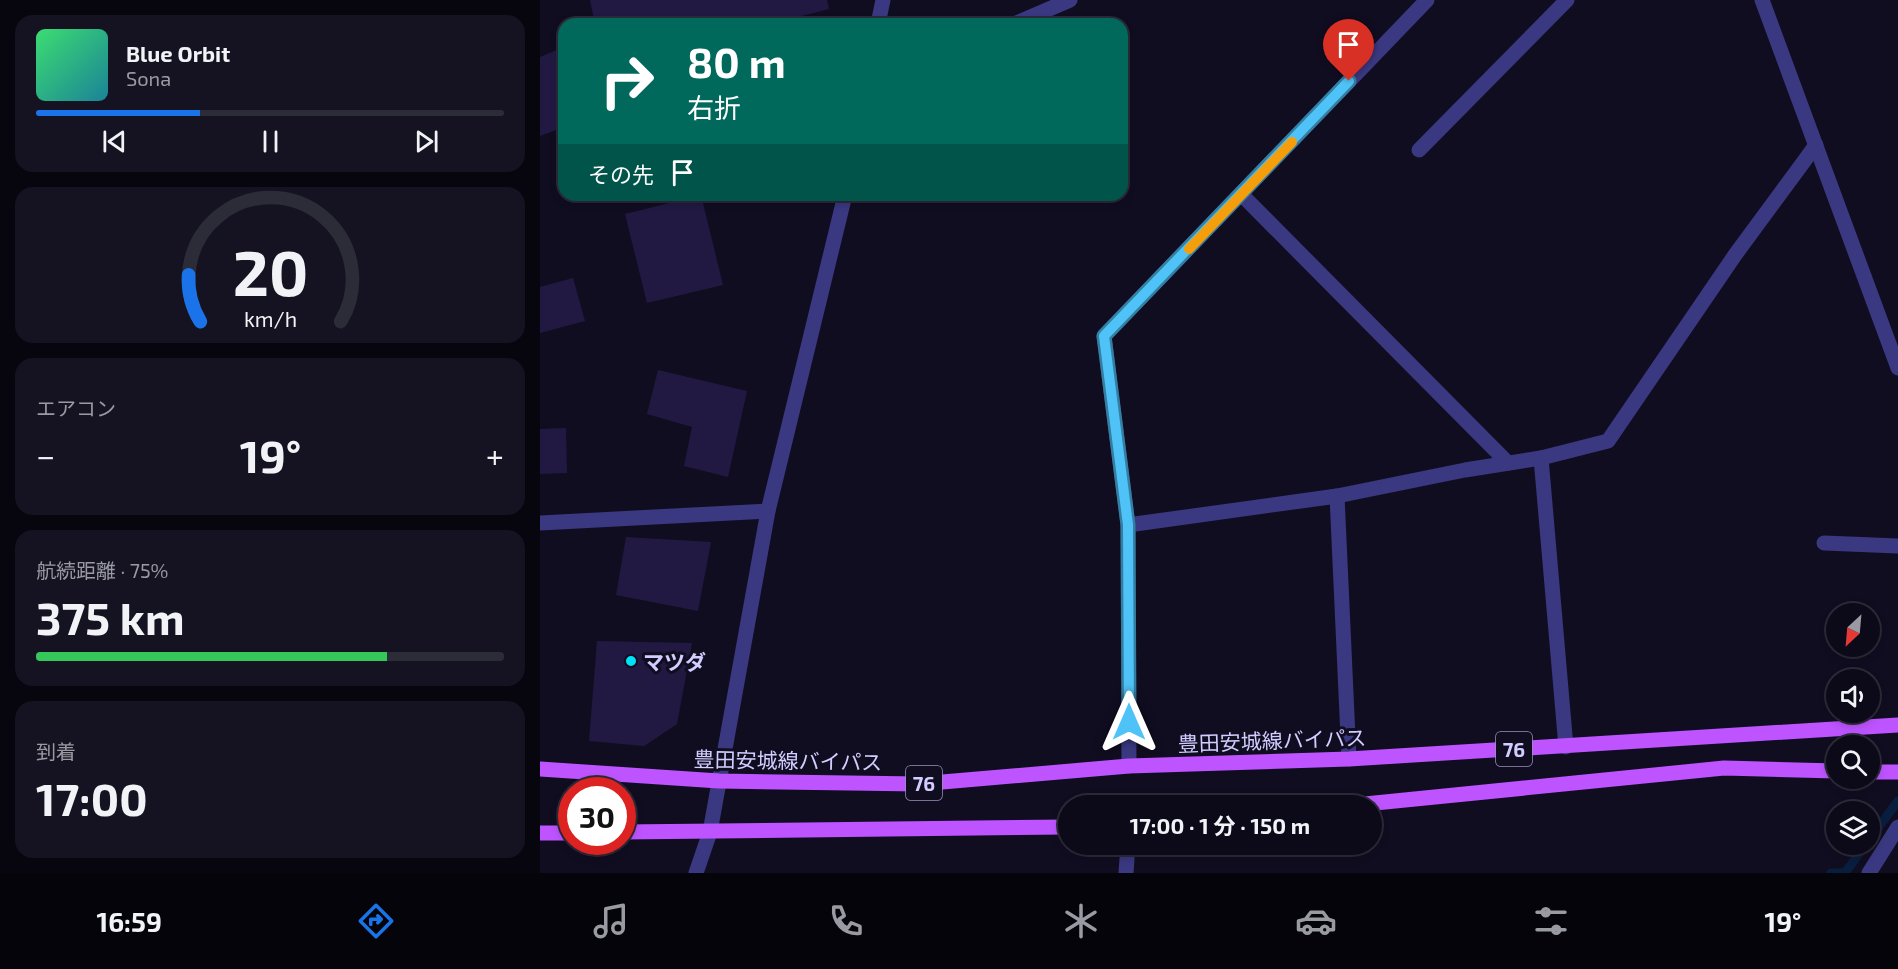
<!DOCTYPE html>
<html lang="ja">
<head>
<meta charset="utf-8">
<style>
	body { margin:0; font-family:"Exo 2","Noto Sans JP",sans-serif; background:#151322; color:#f1f3f6; height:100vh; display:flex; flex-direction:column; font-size:22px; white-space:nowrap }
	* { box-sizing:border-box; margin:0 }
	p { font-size:20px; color:#9a9aa2 }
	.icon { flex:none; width:33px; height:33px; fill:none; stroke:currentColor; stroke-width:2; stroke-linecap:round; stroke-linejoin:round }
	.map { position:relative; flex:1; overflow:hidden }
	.details { display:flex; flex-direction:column; gap:15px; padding:15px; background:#07060e; width:540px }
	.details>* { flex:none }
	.top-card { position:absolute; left:18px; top:18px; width:570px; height:183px; border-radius:18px; box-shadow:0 3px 9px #0003,0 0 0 2px #2c2b38; background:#00695c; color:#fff; overflow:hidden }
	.needle { width:39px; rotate:206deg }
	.buttons { position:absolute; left:1286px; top:603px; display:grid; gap:12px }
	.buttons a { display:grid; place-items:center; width:54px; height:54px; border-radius:50%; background:#0c0a19; box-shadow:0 3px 9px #0003,0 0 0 2px #2c2b38; font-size:30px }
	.speed { position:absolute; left:18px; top:777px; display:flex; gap:12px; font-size:30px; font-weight:700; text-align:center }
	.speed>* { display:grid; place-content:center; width:78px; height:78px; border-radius:50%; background:#0c0a19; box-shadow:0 3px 9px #0003,0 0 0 2px #2c2b38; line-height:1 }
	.speed .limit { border:9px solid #d22; background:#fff; color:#111 }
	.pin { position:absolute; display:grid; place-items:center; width:51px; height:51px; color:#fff; margin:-62px -26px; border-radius:50% 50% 50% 0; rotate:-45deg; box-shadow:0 0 6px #0007 }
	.pin .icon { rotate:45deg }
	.me { position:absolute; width:66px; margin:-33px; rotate:0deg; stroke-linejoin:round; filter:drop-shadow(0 0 4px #0008) }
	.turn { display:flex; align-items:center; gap:21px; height:126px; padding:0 30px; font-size:27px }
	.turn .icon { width:78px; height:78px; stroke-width:2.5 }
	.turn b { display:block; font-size:42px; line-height:51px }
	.then { display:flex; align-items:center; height:57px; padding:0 30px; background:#0003; gap:12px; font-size:22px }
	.big { font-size:45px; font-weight:700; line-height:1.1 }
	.details .tile { flex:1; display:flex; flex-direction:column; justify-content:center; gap:9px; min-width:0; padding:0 21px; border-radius:18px; background:#151322 }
	.details .dial { align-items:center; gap:0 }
	.dial svg { height:156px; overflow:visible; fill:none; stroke:#2c2b38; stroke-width:7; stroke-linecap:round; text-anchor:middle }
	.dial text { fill:#f1f3f6; stroke:none }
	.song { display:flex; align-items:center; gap:18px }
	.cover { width:72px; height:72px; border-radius:9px; background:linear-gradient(135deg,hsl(140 70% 55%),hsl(190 70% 35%)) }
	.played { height:6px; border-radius:3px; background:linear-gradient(90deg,#1a73e8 35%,#2c2b38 35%) }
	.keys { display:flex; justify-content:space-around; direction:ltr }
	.heat { display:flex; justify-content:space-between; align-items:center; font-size:33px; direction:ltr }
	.charge { height:9px; border-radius:4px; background:linear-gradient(90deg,#34c759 75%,#2c2b38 0) }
	.trip { position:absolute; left:518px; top:795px; width:324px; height:60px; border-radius:30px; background:#0c0a19; box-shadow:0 3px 9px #0003,0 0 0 2px #2c2b38; font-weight:700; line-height:60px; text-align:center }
	.tab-bar { display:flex; height:96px; justify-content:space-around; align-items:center; background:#05040a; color:#9a9aa2 }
	.tab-bar .icon { width:42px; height:42px }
	.tab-bar .current { color:#1a73e8 }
	.tab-bar b { font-size:27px; color:#f1f3f6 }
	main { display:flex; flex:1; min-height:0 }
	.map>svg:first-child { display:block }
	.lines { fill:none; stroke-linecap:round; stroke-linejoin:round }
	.stream { stroke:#091d3e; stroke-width:9 }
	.building { fill:#211942 }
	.minor { stroke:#3a3880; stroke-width:15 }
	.major { stroke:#bd54ff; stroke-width:15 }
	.route-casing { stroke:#337fa1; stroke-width:15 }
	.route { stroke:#4fc3f7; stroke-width:10 }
	.slow { stroke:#f59e0b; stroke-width:10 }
	.poi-dot { fill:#00e2f8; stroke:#100d21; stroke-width:2 }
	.labels { text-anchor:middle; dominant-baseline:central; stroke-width:6; stroke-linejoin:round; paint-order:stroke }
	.shield { fill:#100d21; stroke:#9893bc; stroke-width:1.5 }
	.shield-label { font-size:20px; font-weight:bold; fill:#d2cdff }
	.poi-label { font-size:21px; font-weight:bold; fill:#d2cdff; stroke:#100d21; text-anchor:start }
	.street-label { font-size:21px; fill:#d2cdff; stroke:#100d21 }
</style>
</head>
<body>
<main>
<section class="details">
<div class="tile">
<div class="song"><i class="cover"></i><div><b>Blue Orbit</b><p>Sona</p></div></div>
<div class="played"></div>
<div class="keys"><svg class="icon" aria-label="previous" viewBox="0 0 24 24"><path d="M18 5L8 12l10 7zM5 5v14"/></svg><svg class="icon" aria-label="pause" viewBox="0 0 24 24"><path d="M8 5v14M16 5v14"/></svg><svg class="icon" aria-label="next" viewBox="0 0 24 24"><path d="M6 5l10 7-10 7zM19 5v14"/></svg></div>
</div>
<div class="tile dial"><svg viewBox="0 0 100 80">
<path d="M14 69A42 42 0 1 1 86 69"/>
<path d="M14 69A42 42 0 0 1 8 45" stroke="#1a73e8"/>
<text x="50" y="56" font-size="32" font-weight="700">20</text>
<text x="50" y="72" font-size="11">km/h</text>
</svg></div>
<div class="tile"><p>エアコン</p>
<div class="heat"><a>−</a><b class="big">19°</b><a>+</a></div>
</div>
<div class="tile"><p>航続距離 · 75%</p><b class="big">375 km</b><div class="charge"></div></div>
<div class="tile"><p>到着</p><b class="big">17:00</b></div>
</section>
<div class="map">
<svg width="1358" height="873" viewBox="0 0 1358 873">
	<rect width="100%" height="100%" fill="#100d21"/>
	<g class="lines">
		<g class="stream">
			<path d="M1329,840l29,-39"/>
			<path d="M1291,873h14l21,-29"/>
		</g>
	</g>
	<g class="building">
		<path d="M50,0h237l2,9 -59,15h-175z"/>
		<path d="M24,47v80l-24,9v-79z"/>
		<path d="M161,195l22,90 -76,18 -22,-89z"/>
		<path d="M33,278l12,43 -45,12v-46z"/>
		<path d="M118,370l89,21 -19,86 -44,-11 8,-39 -45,-13z"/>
		<path d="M26,428l1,45 -27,1v-45z"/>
		<path d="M86,537l85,5 -13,69 -82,-16z"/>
		<path d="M57,641l95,2 -15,81 -33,22 -55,-5z"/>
	</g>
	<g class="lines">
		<g class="minor">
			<path d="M1222,0l136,368"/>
			<path d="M338,24l5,-24"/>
			<path d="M474,24l56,-24"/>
			<path d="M879,150l148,-150"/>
			<path d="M701,194l267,269"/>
			<path d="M1001,458l25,289"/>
			<path d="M797,496l12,263"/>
			<path d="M0,523l228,-12"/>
			<path d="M588,525l-24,-189 323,-336"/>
			<path d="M1284,543l74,3"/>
			<path d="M589,766l-1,-241 209,-29 128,-26 76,-12 67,-17 127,-186 81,-110"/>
			<path d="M156,873l14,-41 58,-321 77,-316"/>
			<path d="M586,873l2,-29"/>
			<path d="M1329,873l29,-46"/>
		</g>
		<g class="major">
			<path d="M0,769l179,12 200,3 210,-18 220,-7 549,-34"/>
			<path d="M1329,772h29"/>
			<path d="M805,806l379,-38 112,3"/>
			<path d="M82,832l446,-5"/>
			<path d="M0,833h32"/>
		</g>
	</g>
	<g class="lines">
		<g class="route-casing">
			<path id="route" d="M589,722l-1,-197 -24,-189 245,-255"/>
		</g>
		<use href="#route" class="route"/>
		<path class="slow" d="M649,249l103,-107"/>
	</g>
	<circle class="poi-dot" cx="91" cy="661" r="6"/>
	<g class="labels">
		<g class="shield">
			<rect x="956" y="732" width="36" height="34" rx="4.5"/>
			<rect x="366" y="766" width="36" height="34" rx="4.5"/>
		</g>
		<g class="shield-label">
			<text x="974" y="749">76</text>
			<text x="384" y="783">76</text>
		</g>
		<g class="poi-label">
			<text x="103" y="661">マツダ</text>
		</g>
		<g class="street-label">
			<text transform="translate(732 740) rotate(-2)">豊田安城線バイパス</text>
			<text transform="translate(248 760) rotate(1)">豊田安城線バイパス</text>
		</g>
	</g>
</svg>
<div class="buttons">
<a><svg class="needle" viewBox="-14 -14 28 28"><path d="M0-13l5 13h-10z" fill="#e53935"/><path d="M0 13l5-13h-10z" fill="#9a9aa2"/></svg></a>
<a><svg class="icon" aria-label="sound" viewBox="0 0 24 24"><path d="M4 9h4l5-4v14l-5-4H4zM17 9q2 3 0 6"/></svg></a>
<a><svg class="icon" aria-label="search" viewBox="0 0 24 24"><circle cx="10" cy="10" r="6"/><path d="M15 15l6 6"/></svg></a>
<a><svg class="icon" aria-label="layers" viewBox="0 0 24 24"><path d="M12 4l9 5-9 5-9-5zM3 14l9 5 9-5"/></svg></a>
</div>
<div class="speed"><div class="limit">30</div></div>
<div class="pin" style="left:809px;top:81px;background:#d93025"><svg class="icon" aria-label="arrive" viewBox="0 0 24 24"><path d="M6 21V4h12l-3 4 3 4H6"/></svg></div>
<svg class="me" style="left:589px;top:722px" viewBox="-20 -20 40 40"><path d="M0-17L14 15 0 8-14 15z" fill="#4fc3f7" stroke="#fff" stroke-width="4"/></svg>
<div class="trip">17:00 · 1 分 · 150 m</div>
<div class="top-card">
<div class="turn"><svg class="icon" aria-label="right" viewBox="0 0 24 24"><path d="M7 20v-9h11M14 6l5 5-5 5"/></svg><div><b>80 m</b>右折</div></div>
<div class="then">その先<svg class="icon" aria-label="arrive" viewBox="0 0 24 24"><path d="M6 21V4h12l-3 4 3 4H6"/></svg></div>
</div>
</div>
</main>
<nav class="tab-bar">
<b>16:59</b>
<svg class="icon current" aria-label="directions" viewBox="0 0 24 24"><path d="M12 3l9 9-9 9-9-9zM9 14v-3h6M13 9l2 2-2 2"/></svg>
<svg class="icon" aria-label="music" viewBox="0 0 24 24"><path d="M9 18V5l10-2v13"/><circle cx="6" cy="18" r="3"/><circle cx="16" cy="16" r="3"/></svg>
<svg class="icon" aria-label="phone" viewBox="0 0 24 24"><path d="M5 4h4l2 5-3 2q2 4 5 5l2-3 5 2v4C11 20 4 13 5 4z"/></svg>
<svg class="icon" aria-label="climate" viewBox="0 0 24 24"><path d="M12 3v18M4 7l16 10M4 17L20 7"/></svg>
<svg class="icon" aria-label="car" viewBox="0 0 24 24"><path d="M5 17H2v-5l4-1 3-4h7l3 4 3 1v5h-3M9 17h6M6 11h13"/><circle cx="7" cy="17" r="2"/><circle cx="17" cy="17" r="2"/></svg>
<svg class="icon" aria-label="filters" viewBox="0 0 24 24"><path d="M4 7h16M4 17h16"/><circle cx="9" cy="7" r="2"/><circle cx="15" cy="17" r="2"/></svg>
<b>19°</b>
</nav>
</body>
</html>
